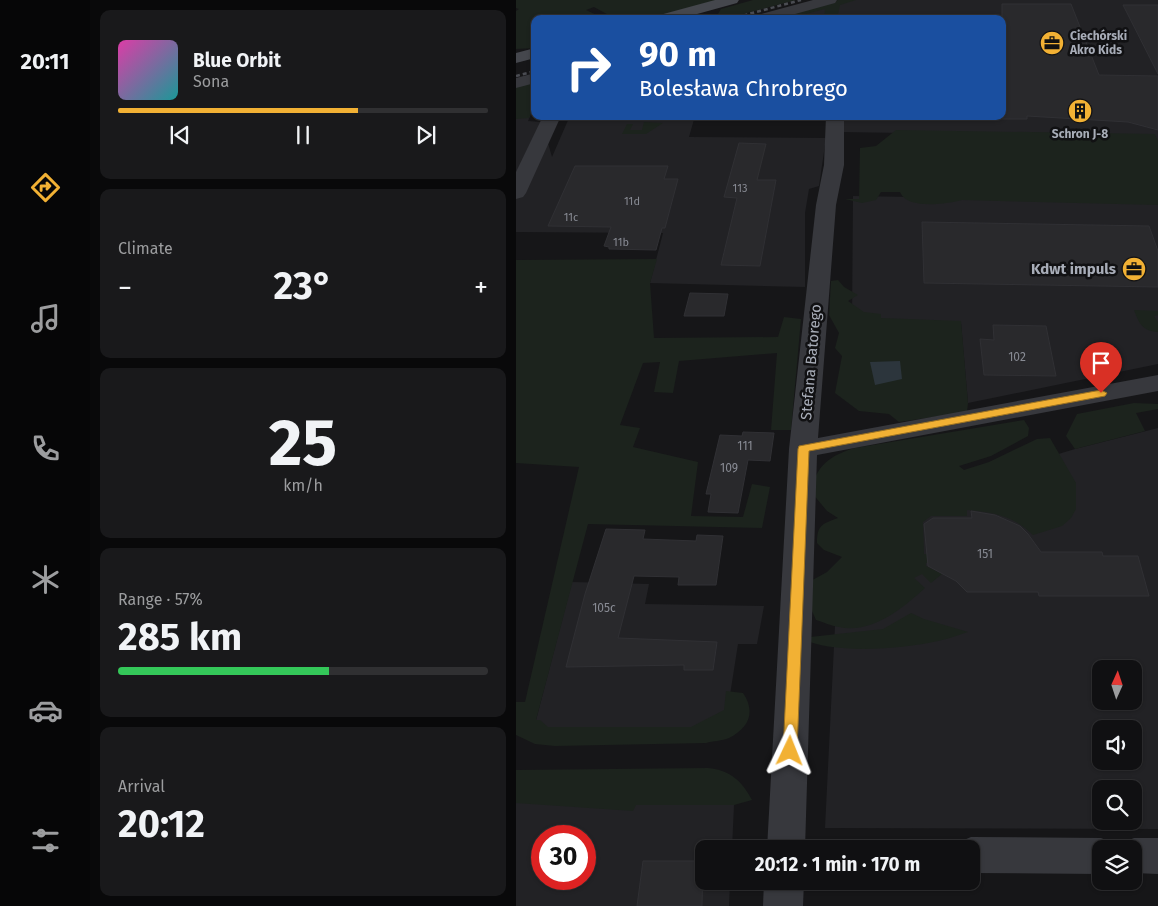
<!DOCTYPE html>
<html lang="en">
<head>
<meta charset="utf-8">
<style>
	body { margin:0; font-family:"Fira Sans",sans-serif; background:#19191b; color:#f1f3f6; height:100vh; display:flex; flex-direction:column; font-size:19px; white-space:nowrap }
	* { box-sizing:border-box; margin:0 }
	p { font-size:16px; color:#9c9d9f }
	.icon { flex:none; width:28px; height:28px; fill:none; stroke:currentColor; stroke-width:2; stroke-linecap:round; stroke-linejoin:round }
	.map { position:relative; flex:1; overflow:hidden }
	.side { display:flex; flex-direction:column; gap:10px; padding:10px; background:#09090a; width:426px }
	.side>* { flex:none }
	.top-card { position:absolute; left:15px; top:15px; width:475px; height:105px; border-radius:10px; box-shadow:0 1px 4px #0004,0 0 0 1px #303032; background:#1a4fa0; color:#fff; overflow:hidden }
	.needle { width:32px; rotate:3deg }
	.controls { position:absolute; left:576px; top:660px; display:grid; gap:10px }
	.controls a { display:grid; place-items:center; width:50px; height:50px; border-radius:10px; background:#101012; box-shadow:0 1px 4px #0004,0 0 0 1px #303032; font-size:25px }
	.speed { position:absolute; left:15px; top:825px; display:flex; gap:10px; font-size:25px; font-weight:700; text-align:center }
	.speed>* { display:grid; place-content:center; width:65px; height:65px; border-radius:50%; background:#101012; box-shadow:0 1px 4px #0004,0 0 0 1px #303032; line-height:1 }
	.speed .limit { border:8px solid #d22; background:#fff; color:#111 }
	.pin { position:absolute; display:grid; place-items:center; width:42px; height:42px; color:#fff; margin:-51px -21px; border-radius:50% 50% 50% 0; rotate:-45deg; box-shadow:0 0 5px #0007 }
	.pin .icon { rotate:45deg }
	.me { position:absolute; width:55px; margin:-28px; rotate:2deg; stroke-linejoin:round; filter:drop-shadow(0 0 4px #0008) }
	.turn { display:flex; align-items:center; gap:18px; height:105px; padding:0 25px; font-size:22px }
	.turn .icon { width:65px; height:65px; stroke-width:2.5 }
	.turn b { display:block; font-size:35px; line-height:42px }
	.big { font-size:38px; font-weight:700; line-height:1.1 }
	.side .card { flex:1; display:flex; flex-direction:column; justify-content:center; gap:8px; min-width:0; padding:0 18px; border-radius:10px; background:#19191b }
	.side .dial { align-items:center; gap:0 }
	.dial b { font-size:65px; line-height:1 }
	.song { display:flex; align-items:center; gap:15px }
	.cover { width:60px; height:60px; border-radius:8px; background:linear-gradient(135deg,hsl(320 70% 55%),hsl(180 70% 35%)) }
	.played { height:5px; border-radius:2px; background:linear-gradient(90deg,#f2b134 65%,#303032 65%) }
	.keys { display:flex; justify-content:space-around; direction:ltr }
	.heat { display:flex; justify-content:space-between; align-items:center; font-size:28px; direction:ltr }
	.charge { height:8px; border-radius:4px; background:linear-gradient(90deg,#34c759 57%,#303032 0) }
	.trip { position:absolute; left:179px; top:840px; width:285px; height:50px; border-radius:10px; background:#101012; box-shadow:0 1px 4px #0004,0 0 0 1px #303032; font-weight:700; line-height:50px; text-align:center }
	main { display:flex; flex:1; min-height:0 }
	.dock { display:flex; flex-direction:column; width:90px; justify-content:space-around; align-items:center; background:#060607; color:#9c9d9f }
	.dock .icon { width:35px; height:35px }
	.dock .on { color:#f2b134 }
	.dock b { font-size:22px; color:#f1f3f6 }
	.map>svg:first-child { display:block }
	.built { fill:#222225; fill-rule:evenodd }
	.green { fill:#1c231d }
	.water { fill:#2c353c }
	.building { fill:#29292c; stroke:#303034 }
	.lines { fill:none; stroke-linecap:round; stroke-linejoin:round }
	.street { fill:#37383d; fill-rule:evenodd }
	.secondary { fill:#45474d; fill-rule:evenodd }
	.rail { stroke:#4a4c52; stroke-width:2.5; stroke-dasharray:4 3; stroke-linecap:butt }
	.route { fill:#f2b134; stroke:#9d7322 }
	.labels { text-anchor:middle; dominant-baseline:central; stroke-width:5; stroke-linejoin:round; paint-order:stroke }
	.far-number-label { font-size:11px; fill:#888b94 }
	.far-poi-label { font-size:12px; font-weight:bold; fill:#a8adb8; stroke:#111113; text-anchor:start }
	.number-label { font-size:12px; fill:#888b94 }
	.poi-label { font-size:15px; font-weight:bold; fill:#a8adb8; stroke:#111113; text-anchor:end }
	.street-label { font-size:15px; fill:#a8adb8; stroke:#111113 }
</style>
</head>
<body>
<main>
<nav class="dock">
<b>20:11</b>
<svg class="icon on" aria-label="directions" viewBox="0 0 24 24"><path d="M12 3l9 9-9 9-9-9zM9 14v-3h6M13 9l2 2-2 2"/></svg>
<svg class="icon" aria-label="music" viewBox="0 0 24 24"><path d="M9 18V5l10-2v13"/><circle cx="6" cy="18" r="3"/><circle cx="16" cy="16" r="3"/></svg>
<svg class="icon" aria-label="phone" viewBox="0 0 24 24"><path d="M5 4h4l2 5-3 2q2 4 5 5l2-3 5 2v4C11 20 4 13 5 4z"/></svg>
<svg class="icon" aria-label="climate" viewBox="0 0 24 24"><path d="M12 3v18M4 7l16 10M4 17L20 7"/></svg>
<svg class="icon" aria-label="car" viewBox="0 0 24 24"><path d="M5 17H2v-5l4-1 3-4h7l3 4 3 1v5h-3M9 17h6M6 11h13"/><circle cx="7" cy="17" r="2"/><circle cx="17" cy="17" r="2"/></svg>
<svg class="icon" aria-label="filters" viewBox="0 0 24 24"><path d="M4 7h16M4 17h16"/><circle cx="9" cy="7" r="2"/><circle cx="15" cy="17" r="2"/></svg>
</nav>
<section class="side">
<div class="card">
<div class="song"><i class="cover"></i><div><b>Blue Orbit</b><p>Sona</p></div></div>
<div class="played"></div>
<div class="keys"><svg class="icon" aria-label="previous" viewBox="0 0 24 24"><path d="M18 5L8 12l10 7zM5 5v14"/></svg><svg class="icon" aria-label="pause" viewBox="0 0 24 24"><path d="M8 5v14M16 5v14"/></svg><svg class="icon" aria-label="next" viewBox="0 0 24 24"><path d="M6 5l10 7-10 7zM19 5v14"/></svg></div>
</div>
<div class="card"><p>Climate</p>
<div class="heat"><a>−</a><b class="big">23°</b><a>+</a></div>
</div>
<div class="card dial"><b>25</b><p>km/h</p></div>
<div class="card"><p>Range · 57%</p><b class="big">285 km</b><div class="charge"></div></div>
<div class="card"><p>Arrival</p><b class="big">20:12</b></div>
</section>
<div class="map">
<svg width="642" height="906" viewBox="0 0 642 906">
	<rect width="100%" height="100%" fill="#161618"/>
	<g class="built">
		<path d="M337,0h305v143l-3,-6 -315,-5 1,-16h161v-97h-222z"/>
		<path d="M0,91l19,14 -7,16 14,1 10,35 17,-39 126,-2 -6,21 137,1 -7,48 -10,3 -4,24v74l-155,-4 13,-50 -147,-1z"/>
		<path d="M337,196l305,5v163l-190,39 -7,-80 -109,-3z"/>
		<path d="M642,428v401l-333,-1 13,-263 91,-72 146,-44zM585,669h33v32h-33zM585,729h33v32h-33zM585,789h33v32h-33z"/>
		<path d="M56,582l77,2 -4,20 119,2 -7,38h-19l-11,70 -38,20 -135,1 -19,-11z"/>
		<path d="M0,797l218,8 -2,44h-28v32h26l-1,25h-213zM26,836h43v43h-43z"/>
	</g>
	<g class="green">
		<path d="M0,0h202l-70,19h-32l-22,-12 -8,3 19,9h-70v29l-19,1v-38l3,-2 -3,-1z"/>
		<path d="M237,0h43l-71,19h-10l6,-10z"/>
		<path d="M322,0h18l-16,5 -3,14h-13l1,-10 -38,10 -7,-4z"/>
		<path d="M19,82v23l-6,13 -13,1v-34z"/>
		<path d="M128,122l19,1 -17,11h-24l5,-10h6l-3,6h12z"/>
		<path d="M380,130l259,4 3,7v64l-196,-5c-15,4 -55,10 -62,-8h-19l-5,8 -14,3 -17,-4h14l1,-51 16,-2z"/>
		<path d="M141,259l-7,24 4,55 124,-1 6,-20 17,2 -10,111h-20l6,-77 -98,8 -6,32 -19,-1 6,-30 -17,1 -23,62 20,3 -7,19 65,15 -7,54 52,1 9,-33 18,3 -8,41 -174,-4 -52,196h4l8,7h143l33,-17 2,-19 17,2c13,19 6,35 -14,45 -7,3 -16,3 -23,5l-151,3 -20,-2 -19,-9v-33h9l54,-235 -63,-4v-203z"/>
		<path d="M322,280l6,7 14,8 -10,6 16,11 17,2v4l80,3 7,82 -1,9 -68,10 -10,-8 -30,-3 -24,-18 7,-37 -7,-8 4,-15 -10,-18 2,-34z"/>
		<path d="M618,310l24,1v4l-4,1 4,6v10c-16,-1 -19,-9 -24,-22z"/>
		<path d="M618,403l24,1v5l-22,4 9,18 -70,18 -9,-13 11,-22z"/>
		<path d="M508,420l5,8 -1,8 -37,20 -32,10 5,4 25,-8 48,-23 13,-1 26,45v26l-5,9 -9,8 -29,9c-19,-19 -40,-23 -66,-25v6h-36l-8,6 1,32h4l1,9h-3v3l16,8 -11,9 -9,-9 -8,4 11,10c-23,21 -53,46 -86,39 -8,-1 -16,-5 -23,-7l-7,-16 -2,-21 20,-11 15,-15 -18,-7 -7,-7c0,-18 5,-19 21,-25l-11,-7 -15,-18c2,-27 19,-38 43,-45z"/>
		<path d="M395,613l13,6 44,13c-10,3 -20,7 -30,9 -34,8 -107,14 -137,-3l82,-9z"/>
		<path d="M192,768c22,2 34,13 44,32l-18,5h-98l-3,6 -117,-8v-33z"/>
	</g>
	<path class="water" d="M384,361l2,18 -27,6 -5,-23z"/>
	<g class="building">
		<path d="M486,4h69l28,71 59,1v54l-30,-8 -101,-6v3h-25z"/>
		<path d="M607,5h35v69z"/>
		<path d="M223,143l27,1 -9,36h19l-16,86 -39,-1 16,-67 -13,-1z"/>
		<path d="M59,166h93l-4,13h14l-13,49h-3l-6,22 -47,-1v-2l-5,-1 7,-19 -63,-1z"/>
		<path d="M406,222l227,4 9,25v36l-234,-4z"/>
		<path d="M174,293l38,1 -4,22h-40z"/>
		<path d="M477,325l53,1 10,50 -72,-1 -4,-36 14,1z"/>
		<path d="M227,432l31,1 -4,28 -22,-1 -10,53 -30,-1 3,-18h-5l14,-59 22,1z"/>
		<path d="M455,511l24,4 25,11 8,8 13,18h61l1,4h35l11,40h-110l-1,-4h-71l-11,-11 -28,-15 -4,-42 9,-6h39z"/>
		<path d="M90,529l39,1 -2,9 53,2 1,-6 26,1 -7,49h-38l1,-8 -45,-1 -16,62 99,4 -4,28h-29v-5l-118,2 19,-73z"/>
		<path d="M127,861h60l-1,45h-65z"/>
	</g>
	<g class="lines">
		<g class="street">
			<path d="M297,0h24l-2,3 -58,16h-25l2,-3z"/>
			<path d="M19,73v10l-19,5v-10z"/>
			<path d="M27,116h18l-35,77 -3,4 -7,2v-27z"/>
			<path d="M310,116h18v49l-8,40 -18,233 340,-63v16l-341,64 -12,394h-38l22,-400 27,-244 8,-40z"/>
			<path d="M455,837l130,1 14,6 2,5h-16v25l-130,-1v-24h-17l3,-6z"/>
			<path d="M618,838h24v36l-24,-1v-24h-16l2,-5z"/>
			<path d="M248,881h40l-1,25h-40z"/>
		</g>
		<g class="secondary">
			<path d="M199,0h24l-2,3 -58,16h-25l2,-3z"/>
			<path d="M19,48v10l-19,5v-10z"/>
		</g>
		<g class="rail">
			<path d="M214,19l71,-19"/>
			<path d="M0,76l19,-5"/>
		</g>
	</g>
	<path class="route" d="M585,390l6,3 -2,3 -296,55 -12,300 -2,5 -5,1 -5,-1 -2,-5 15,-302 1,-3z"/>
	<defs>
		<g id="office-disc" transform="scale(1.25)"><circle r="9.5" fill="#f2b134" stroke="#111113"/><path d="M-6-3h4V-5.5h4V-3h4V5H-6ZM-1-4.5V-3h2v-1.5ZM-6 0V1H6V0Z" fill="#111"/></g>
		<g id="building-disc" transform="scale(1.25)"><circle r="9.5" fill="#f2b134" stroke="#111113"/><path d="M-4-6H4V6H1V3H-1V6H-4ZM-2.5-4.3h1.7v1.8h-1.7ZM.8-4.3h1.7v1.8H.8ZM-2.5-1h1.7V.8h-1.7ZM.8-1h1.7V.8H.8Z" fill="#111"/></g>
	</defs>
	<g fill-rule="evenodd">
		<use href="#office-disc" x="536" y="43"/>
		<use href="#building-disc" x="564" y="111"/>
		<use href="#office-disc" x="618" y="269"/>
	</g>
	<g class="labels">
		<g class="far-number-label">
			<text x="224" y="188">113</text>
			<text x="116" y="201">11d</text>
			<text x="55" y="217">11c</text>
			<text x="105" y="242">11b</text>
		</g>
		<g class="far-poi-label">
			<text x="554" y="36">Ciechórski<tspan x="554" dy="14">Akro Kids</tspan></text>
			<text x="564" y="134" text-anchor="middle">Schron J-8</text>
		</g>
		<g class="number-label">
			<text x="501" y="357">102</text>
			<text x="229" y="446">111</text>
			<text x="213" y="468">109</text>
			<text x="469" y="554">151</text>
			<text x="88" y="608">105c</text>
		</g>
		<g class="poi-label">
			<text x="600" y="269">Kdwt impuls</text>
		</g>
		<g class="street-label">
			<text transform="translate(295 362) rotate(-85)">Stefana Batorego</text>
		</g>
	</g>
</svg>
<div class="controls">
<a><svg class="needle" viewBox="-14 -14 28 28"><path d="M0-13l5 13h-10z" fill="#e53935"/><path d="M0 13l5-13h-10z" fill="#9c9d9f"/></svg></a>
<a><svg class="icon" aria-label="sound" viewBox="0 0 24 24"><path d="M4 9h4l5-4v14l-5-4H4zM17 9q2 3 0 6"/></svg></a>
<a><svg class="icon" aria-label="search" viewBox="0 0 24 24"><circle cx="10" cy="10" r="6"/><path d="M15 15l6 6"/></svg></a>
<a><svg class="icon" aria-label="layers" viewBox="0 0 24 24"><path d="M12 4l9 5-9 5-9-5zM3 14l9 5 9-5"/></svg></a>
</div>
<div class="speed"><div class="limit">30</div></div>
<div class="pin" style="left:585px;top:393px;background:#d93025"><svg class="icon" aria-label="arrive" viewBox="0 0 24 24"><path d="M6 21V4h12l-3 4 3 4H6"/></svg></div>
<svg class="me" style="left:274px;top:751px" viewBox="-20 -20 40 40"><path d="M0-17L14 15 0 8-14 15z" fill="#f2b134" stroke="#fff" stroke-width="4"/></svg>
<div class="trip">20:12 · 1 min · 170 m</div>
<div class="top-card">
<div class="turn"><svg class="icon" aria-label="right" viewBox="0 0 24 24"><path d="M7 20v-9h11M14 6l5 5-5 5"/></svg><div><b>90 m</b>Bolesława Chrobrego</div></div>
</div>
</div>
</main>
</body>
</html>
